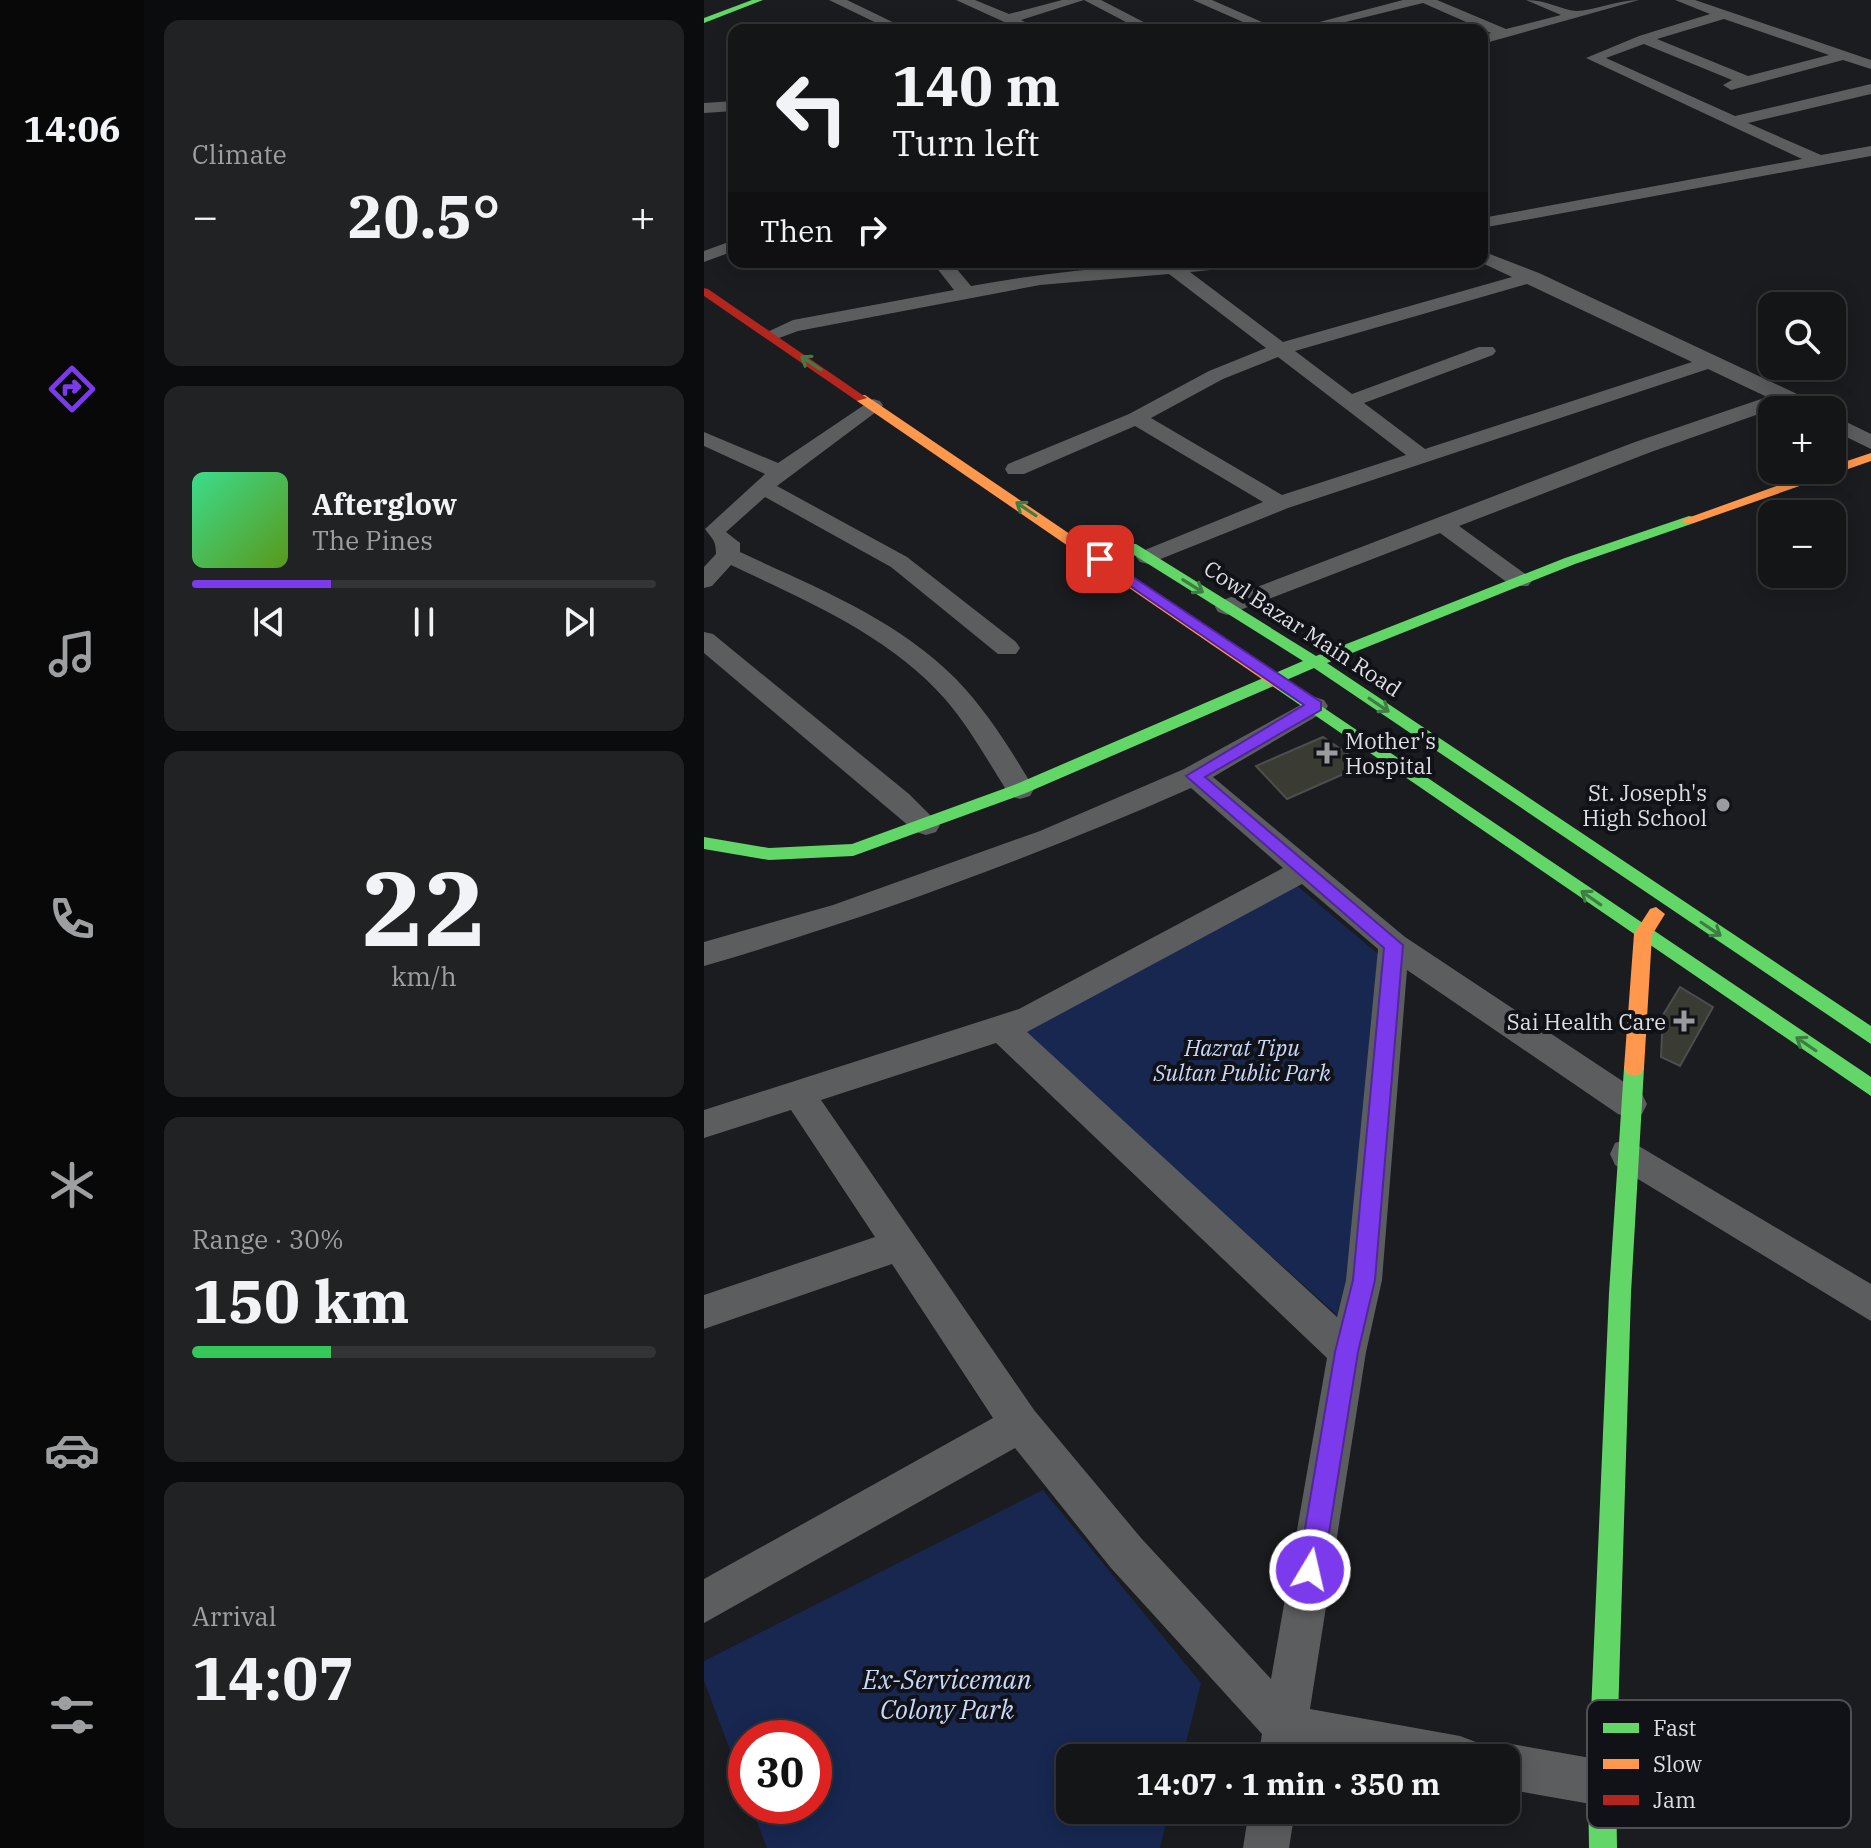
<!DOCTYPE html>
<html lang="en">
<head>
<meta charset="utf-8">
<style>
	body { margin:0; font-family:"IBM Plex Serif",serif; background:#212224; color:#f1f3f6; height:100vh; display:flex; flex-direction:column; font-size:30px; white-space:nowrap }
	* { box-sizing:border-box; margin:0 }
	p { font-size:26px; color:#9d9fa1 }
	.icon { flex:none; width:44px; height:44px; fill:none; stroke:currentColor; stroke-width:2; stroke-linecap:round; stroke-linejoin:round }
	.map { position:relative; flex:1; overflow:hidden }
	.drawer { display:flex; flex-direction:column; gap:20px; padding:20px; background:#0b0c0d; width:560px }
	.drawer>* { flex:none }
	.hud { position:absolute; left:24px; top:24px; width:760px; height:244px; border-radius:16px; box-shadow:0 4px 20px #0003,0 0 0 2px #333436; background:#141517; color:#f1f3f6; overflow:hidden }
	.tools { position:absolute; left:1054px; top:292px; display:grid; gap:16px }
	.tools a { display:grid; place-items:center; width:88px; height:88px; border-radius:16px; background:#141517; box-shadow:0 4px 20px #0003,0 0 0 2px #333436; font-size:40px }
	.speed { position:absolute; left:24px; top:1720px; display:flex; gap:16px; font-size:40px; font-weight:700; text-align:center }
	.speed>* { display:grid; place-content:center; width:104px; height:104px; border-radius:50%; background:#141517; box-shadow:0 4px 20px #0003,0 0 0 2px #333436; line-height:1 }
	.speed .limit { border:12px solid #d22; background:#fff; color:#111 }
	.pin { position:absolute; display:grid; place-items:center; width:68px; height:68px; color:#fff; margin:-34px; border-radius:16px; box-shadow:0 4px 12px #0006 }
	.me { position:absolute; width:88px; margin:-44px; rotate:9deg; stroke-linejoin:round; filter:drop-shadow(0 0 6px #0008) }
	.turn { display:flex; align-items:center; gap:28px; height:168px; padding:0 32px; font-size:36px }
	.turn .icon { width:104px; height:104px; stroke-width:2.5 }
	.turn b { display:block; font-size:56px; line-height:68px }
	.then { display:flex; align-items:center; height:76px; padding:0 32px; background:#0003; gap:16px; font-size:30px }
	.big { font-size:60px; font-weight:800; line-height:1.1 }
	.drawer .card { flex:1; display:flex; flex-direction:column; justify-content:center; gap:12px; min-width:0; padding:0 28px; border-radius:16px; background:#212224 }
	.drawer .dial { align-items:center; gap:0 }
	.dial b { font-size:104px; line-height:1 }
	.song { display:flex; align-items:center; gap:24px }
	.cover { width:96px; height:96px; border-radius:12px; background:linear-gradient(135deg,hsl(150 70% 55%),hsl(90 70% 35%)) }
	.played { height:8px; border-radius:4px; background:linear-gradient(90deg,#7c3aed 30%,#333436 30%) }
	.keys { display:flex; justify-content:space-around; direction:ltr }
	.heat { display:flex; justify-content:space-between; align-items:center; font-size:44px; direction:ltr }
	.charge { height:12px; border-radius:6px; background:linear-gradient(90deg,#34c759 30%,#333436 0) }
	.trip { position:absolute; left:352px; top:1744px; width:464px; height:80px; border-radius:16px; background:#141517; box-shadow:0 4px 20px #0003,0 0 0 2px #333436; font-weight:800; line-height:80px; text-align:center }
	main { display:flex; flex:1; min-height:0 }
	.tabs { display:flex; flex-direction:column; width:144px; justify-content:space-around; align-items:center; background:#080809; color:#9d9fa1 }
	.tabs .icon { width:56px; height:56px }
	.tabs .on { color:#7c3aed }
	.tabs b { font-size:36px; color:#f1f3f6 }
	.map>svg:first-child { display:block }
	.green { fill:#172750 }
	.building { fill:#3a3b33; stroke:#4d4e4e; stroke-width:2 }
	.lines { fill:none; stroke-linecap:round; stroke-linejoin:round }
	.street { fill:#5c5d5f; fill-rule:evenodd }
	.fast { fill:#63d668; fill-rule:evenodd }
	.slow { fill:#ff974d; fill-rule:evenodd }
	.jam { fill:#b3261e; fill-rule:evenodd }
	.oneway { stroke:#3e7e44 }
	.route { fill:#7c3aed; stroke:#51269a; stroke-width:2 }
	.poi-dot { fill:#999b9e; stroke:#101217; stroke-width:3 }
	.labels { text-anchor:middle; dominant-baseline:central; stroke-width:8; stroke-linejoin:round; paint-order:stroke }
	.street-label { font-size:22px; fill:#dddfe2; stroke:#101217 }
	.poi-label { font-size:22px; fill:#dddfe2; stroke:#101217; text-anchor:end }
	.park-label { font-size:22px; font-style:italic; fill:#c8d8fa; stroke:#101217 }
	.near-park-label { font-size:26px; font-style:italic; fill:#c8d8fa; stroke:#101217 }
	.key { fill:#101217; stroke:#4e5054; stroke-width:2 }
	.key-label { font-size:22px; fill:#dddfe2 }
</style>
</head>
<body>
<main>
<nav class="tabs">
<b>14:06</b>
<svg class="icon on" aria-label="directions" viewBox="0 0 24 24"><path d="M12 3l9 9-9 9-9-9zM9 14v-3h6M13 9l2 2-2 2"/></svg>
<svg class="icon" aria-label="music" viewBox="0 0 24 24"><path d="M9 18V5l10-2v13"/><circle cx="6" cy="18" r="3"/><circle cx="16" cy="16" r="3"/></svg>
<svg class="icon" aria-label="phone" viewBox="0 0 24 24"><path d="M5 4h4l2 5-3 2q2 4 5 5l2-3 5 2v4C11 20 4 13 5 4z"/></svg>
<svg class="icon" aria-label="climate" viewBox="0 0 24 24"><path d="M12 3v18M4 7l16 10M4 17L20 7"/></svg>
<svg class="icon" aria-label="car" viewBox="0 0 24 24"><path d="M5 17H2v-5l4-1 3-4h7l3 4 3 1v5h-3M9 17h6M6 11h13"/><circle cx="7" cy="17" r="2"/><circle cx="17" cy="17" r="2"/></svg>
<svg class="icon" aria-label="filters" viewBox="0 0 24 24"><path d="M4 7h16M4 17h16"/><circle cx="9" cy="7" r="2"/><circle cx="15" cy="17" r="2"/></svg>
</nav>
<section class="drawer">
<div class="card"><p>Climate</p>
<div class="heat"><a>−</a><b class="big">20.5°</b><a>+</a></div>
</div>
<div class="card">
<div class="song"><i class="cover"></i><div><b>Afterglow</b><p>The Pines</p></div></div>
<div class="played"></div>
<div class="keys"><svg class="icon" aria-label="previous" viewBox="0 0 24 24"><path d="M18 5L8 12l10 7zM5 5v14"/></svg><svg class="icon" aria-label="pause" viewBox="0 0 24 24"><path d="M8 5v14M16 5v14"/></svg><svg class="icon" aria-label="next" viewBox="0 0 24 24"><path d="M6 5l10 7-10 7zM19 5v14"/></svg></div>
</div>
<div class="card dial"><b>22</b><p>km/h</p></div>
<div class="card"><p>Range · 30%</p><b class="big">150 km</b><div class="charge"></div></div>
<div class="card"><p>Arrival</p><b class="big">14:07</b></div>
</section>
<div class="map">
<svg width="1167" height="1848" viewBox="0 0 1167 1848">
	<rect width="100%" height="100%" fill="#1a1c1f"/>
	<g class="green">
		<path d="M592,885l82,69 -29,314 -12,47 -313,-282z"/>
		<path d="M339,1490l158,193 -19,75h-112v52h99l-9,38h-393l-16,-42h63v-68h-68v54l-42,-111v-20z"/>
	</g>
	<g class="building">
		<path d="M619,737l41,28 -77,34 -31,-33z"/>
		<path d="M976,987l33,20 -33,59 -19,-9 2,-42z"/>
	</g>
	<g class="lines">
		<g class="street">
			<path d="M125,0h18l62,30h-18z"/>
			<path d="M252,0h19l34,14 53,-14h39l58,30h-18l-57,-30 -63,20 20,10h-19z"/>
			<path d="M489,0h19l68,30h-19z"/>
			<path d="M699,0h34l69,29 55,-14 -35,-15c22,0 35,10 50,11 17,0 41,-11 63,-11l-157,44v-8l9,-3 -68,-30 -110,27h-24z"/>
			<path d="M971,0h20l176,60v9l-28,-9 -112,30 -8,-5 9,-5 -88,-36 -38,14 129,58 136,-32v10l-123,29 73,32 50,-9v10l-389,72v-10l320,-59 -216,-101 53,-22 71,-22zM1020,19l105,36 -81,21 -91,-37z"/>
			<path d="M30,101v10l-30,2v-10z"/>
			<path d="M30,240v11l-30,11v-11z"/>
			<path d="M778,251l57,22 256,120 26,17h-27l-10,-5 -133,47 -192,74 69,50 4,5 -4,5h-16l-72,-53 -213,82 -9,-3 -3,-5 3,-5 417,-160 132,-45 -59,-28 -420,139 -140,56 -8,-2 -4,-5 4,-5 123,-50 -128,-76 -111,48h-16l-3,-5 3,-5 121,-50 80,-43 57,-23 -97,-74 -129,11 -242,46 -27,10 -10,-6 32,-15 161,-30 -22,-28h19l20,24c93,-17 185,-24 279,-24l-9,5 -51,5 93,70 229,-65 -32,-15zM823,284l165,78 -267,87 -61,-46 129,-48 3,-4 -3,-4h-14l-127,47 -57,-43zM574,357l128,98 -124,40 -131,-77 72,-39z"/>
			<path d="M169,399l7,2 3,4 -3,4 -103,77 130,71 109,85 4,6 -4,6h-18l-107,-87 -126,-70 -39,35 14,11v9c75,35 157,67 216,127 30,31 56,72 78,110l-4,7 -10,3 -10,-3c-21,-33 -40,-68 -65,-97 -56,-64 -139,-98 -214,-134l-19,21 -8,2v-21l12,-13c0,-15 -5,-16 -11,-25l60,-55 -61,-28v-14l74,31z"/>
			<path d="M1128,415l39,19v15l-39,-19z"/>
			<path d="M0,632l9,2 196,160 31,31 -4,7 -10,3 -10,-3 -212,-179z"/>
			<path d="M611,697l9,3 4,6 -4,6 -111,65 192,160 237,157 5,10 -5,10 -12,4 -12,-4 -211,-144 -25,310 -16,72 -56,357 150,27 16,6 6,16h-148l-31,-6 -1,6h-44l4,-24 -151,-166 -96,-120 -311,175v-44l289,-161 -101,-154 -188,65v-34l171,-58 -84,-127 -87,28v-28l315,-101 264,-141 -92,-80c-159,70 -320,129 -487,178v-24l129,-37 207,-74 144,-62zM598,884l76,65 -32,331 -9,37 -310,-285zM292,1043l331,315 -56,321 -130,-141 -107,-128 -213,-310z"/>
			<path d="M923,1139l244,145v37l-256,-156 -5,-11 5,-11z"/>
			<path d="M802,1743l96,17 16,7 7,16 -7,16 -16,7 -96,-17v-31h-19l3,-8z"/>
			<path d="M545,1810h46l-6,38h-46z"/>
		</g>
		<g class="fast">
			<path d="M48,0h11l-59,23v-5z"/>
			<path d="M985,516l5,1v6l-119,41 -248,99 544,363v18l-557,-376 -30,13 587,396v19l-593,-406 -2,-5 -250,108 -173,63 -84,4 -65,-11v-12l65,11 83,-4 162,-59 289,-124 -177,-111v-6h10l180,112 249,-98z"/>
			<path d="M930,1060l7,2 3,6 -13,225 -15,490 1,65h-28l-1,-65 21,-490 15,-225 3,-6z"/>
		</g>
		<g class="slow">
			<path d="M153,395h8l423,287 3,4 -3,4h-10l-421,-289z"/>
			<path d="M1167,453v8l-177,62h-10l-2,-3 139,-50h11v-4z"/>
			<path d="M952,907l9,7 -13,21 -8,133 -3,6 -7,2 -7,-2 -3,-6 10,-134 16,-25z"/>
		</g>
		<path class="jam" d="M0,288l4,1 159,109 -10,3 -153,-105z"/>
	</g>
	<defs><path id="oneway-shaft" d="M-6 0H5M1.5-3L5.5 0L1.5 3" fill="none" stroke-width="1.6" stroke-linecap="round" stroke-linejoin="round" transform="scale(2)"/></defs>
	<g class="oneway">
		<use href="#oneway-shaft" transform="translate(107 363) rotate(-146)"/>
		<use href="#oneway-shaft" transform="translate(322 509) rotate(-146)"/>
		<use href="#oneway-shaft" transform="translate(489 586) rotate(32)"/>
		<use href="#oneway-shaft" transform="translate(675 705) rotate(34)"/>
		<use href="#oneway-shaft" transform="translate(887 898) rotate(-145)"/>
		<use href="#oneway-shaft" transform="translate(1007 929) rotate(34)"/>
		<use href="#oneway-shaft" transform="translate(1102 1044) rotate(-146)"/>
	</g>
	<path class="route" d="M396,555l221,147v8l-116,67 198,168 -28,335 -17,72 -35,218 -4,9 -9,4 -9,-4 -3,-9 37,-218 18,-72 31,-332 -198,-172 118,-71 -209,-143 -2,-3z"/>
	<g class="poi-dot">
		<path d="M619 741h8v8h8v8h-8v8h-8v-8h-8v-8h8z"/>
		<circle cx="1019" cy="805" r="8"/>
		<path d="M976 1009h8v8h8v8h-8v8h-8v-8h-8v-8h8z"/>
	</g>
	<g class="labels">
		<g class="street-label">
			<text transform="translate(599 628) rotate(33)">Cowl Bazar Main Road</text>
		</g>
		<g class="poi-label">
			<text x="641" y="740" text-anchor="start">Mother's<tspan x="641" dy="25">Hospital</tspan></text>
			<text x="1003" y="792">St. Joseph's<tspan x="1003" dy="25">High School</tspan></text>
			<text x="962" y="1021">Sai Health Care</text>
		</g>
		<g class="park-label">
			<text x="538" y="1047">Hazrat Tipu<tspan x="538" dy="25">Sultan Public Park</tspan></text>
		</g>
		<g class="near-park-label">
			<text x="243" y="1679">Ex-Serviceman<tspan x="243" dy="30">Colony Park</tspan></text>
		</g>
	</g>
	<rect x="883" y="1700" width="264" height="128" rx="12" class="key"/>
	<rect x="899" y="1723" width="36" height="10" fill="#63d668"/>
	<rect x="899" y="1759" width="36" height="10" fill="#ff974d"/>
	<rect x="899" y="1795" width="36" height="10" fill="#b3261e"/>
	<g class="key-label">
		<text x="949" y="1736">Fast</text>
		<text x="949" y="1772">Slow</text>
		<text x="949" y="1808">Jam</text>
	</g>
</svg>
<div class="tools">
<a><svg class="icon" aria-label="search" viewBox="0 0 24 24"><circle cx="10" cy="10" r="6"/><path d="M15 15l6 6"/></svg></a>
<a>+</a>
<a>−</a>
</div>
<div class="speed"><div class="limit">30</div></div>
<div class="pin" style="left:396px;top:559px;background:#d93025"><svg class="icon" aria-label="arrive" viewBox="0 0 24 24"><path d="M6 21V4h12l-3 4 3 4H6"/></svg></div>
<svg class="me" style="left:606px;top:1570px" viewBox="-20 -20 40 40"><circle r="17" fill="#7c3aed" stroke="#fff" stroke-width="3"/><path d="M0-11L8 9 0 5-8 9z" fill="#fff"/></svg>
<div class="trip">14:07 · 1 min · 350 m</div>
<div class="hud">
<div class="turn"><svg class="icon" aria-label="left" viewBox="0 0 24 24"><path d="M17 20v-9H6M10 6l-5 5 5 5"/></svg><div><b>140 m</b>Turn left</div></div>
<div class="then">Then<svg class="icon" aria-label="right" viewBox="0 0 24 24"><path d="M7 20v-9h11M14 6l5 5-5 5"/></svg></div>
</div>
</div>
</main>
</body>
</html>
